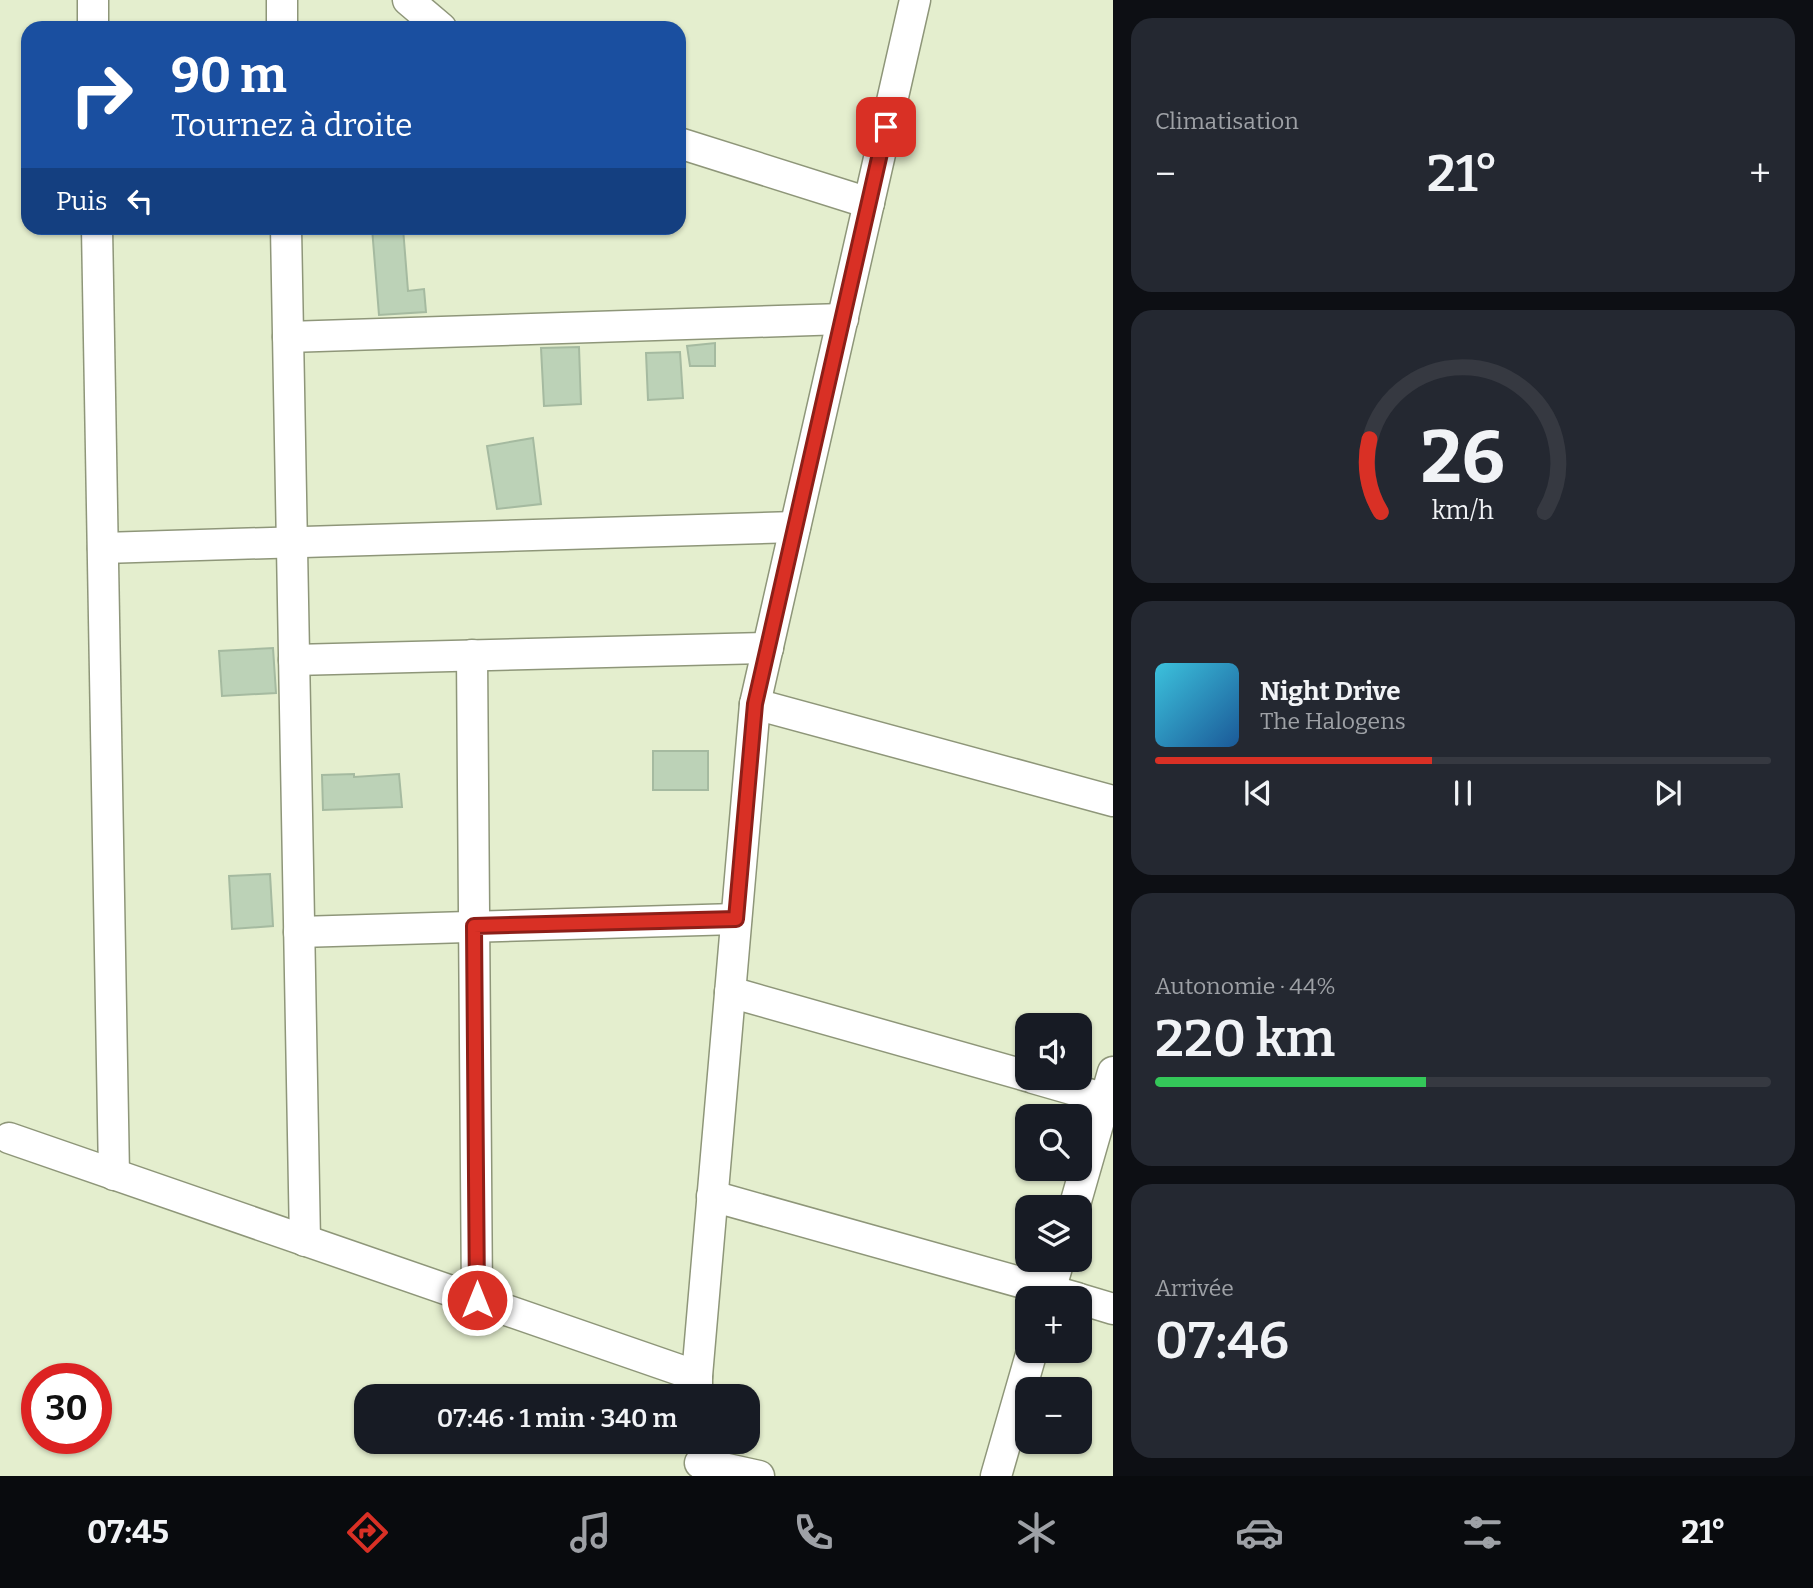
<!DOCTYPE html>
<html lang="fr">
<head>
<meta charset="utf-8">
<style>
	body { margin:0; font-family:Bitter,serif; background:#242831; color:#f1f3f6; height:100vh; display:flex; flex-direction:column; font-size:26px; white-space:nowrap }
	* { box-sizing:border-box; margin:0 }
	p { font-size:23px; color:#9ea1a6 }
	.icon { flex:none; width:38px; height:38px; fill:none; stroke:currentColor; stroke-width:2; stroke-linecap:round; stroke-linejoin:round }
	.map { position:relative; flex:1; overflow:hidden }
	.panel { display:flex; flex-direction:column; gap:18px; padding:18px; background:#0d0f14; width:700px }
	.panel>* { flex:none }
	.top-card { position:absolute; left:21px; top:21px; width:665px; height:214px; border-radius:21px; box-shadow:0 2px 5px #0004; background:#1a4fa0; color:#fff; overflow:hidden }
	.controls { position:absolute; left:1015px; top:1013px; display:grid; gap:14px }
	.controls a { display:grid; place-items:center; width:77px; height:77px; border-radius:14px; background:#171b24; box-shadow:0 2px 5px #0004; font-size:35px }
	.speed { position:absolute; left:21px; top:1363px; display:flex; gap:14px; font-size:35px; font-weight:700; text-align:center }
	.speed>* { display:grid; place-content:center; width:91px; height:91px; border-radius:50%; background:#171b24; box-shadow:0 2px 5px #0004; line-height:1 }
	.speed .limit { border:10px solid #d22; background:#fff; color:#111 }
	.pin { position:absolute; display:grid; place-items:center; width:60px; height:60px; color:#fff; margin:-30px; border-radius:14px; box-shadow:0 4px 10px #0006 }
	.me { position:absolute; width:77px; margin:-38px; rotate:0deg; stroke-linejoin:round; filter:drop-shadow(0 0 5px #0008) }
	.turn { display:flex; align-items:center; gap:24px; height:147px; padding:0 35px; font-size:32px }
	.turn .icon { width:91px; height:91px; stroke-width:2.5 }
	.turn b { display:block; font-size:49px; line-height:60px }
	.then { display:flex; align-items:center; height:66px; padding:0 35px; background:#0003; gap:14px; font-size:26px }
	.big { font-size:52px; font-weight:600; line-height:1.1 }
	.panel .card { flex:1; display:flex; flex-direction:column; justify-content:center; gap:10px; min-width:0; padding:0 24px; border-radius:21px; background:#242831 }
	.panel .dial { align-items:center; gap:0 }
	.dial svg { height:182px; overflow:visible; fill:none; stroke:#363941; stroke-width:7; stroke-linecap:round; text-anchor:middle }
	.dial text { fill:#f1f3f6; stroke:none }
	.song { display:flex; align-items:center; gap:21px }
	.cover { width:84px; height:84px; border-radius:10px; background:linear-gradient(135deg,hsl(190 70% 55%),hsl(210 70% 35%)) }
	.played { height:7px; border-radius:4px; background:linear-gradient(90deg,#d93025 45%,#363941 45%) }
	.keys { display:flex; justify-content:space-around; direction:ltr }
	.heat { display:flex; justify-content:space-between; align-items:center; font-size:38px; direction:ltr }
	.charge { height:10px; border-radius:5px; background:linear-gradient(90deg,#34c759 44%,#363941 0) }
	.trip { position:absolute; left:354px; top:1384px; width:406px; height:70px; border-radius:21px; background:#171b24; box-shadow:0 2px 5px #0004; font-weight:600; line-height:70px; text-align:center }
	.tab-bar { display:flex; height:112px; justify-content:space-around; align-items:center; background:#090b0e; color:#9ea1a6 }
	.tab-bar .icon { width:49px; height:49px }
	.tab-bar .on { color:#d93025 }
	.tab-bar b { font-size:32px; color:#f1f3f6 }
	main { display:flex; flex:1; min-height:0 }
	.map>svg:first-child { display:block }
	.building { fill:#bcd2b7; stroke:#a5baa0; stroke-width:2 }
	.lines { fill:none; stroke-linecap:round; stroke-linejoin:round }
	.minor-casing { stroke:#8e9679; stroke-width:33 }
	.minor { stroke:#fff; stroke-width:30 }
	.route-casing { stroke:#8d1f18; stroke-width:18 }
	.route { stroke:#d93025; stroke-width:12 }
</style>
</head>
<body>
<main>
<div class="map">
<svg width="1113" height="1476" viewBox="0 0 1113 1476">
	<rect width="100%" height="100%" fill="#e4eece"/>
	<g class="building">
		<path d="M372,228h31l5,63 16,-2 2,23 -47,3z"/>
		<path d="M715,343v23h-25l-3,-20z"/>
		<path d="M579,347l2,57 -37,2 -3,-58z"/>
		<path d="M680,352l3,46 -35,2 -2,-47z"/>
		<path d="M533,438l8,66 -44,5 -10,-63z"/>
		<path d="M273,648l3,45 -54,3 -3,-45z"/>
		<rect x="653" y="751" width="55" height="39"/>
		<path d="M354,774v3l45,-3 3,33 -79,3 -1,-35z"/>
		<path d="M270,874l3,52 -41,3 -3,-53z"/>
	</g>
	<g class="lines">
		<g class="minor-casing">
			<g id="minor">
				<path d="M93,0v28"/>
				<path d="M282,0v28"/>
				<path d="M408,0l33,28"/>
				<path d="M679,143l190,60"/>
				<path d="M97,228l17,947"/>
				<path d="M286,228l19,1013"/>
				<path d="M288,337l555,-18"/>
				<path d="M103,548l692,-21"/>
				<path d="M472,655l5,645"/>
				<path d="M294,660l474,-12"/>
				<path d="M755,704l358,97"/>
				<path d="M299,932l437,-13"/>
				<path d="M730,992l297,84"/>
				<path d="M1033,1078l80,23"/>
				<path d="M9,1138l688,238"/>
				<path d="M712,1196l365,102"/>
				<path d="M1074,1208l39,-136"/>
				<path d="M1048,1298l11,-38"/>
				<path d="M1080,1299l33,10"/>
				<path d="M697,1396v-20l58,-672 160,-704"/>
				<path d="M700,1463l59,13"/>
				<path d="M996,1476l36,-125"/>
			</g>
		</g>
		<use href="#minor" class="minor"/>
	</g>
	<g class="lines">
		<g class="route-casing">
			<path id="route" d="M477,1300l-3,-374 262,-7 19,-215 131,-577"/>
		</g>
		<use href="#route" class="route"/>
	</g>
</svg>
<div class="controls">
<a><svg class="icon" aria-label="sound" viewBox="0 0 24 24"><path d="M4 9h4l5-4v14l-5-4H4zM17 9q2 3 0 6"/></svg></a>
<a><svg class="icon" aria-label="search" viewBox="0 0 24 24"><circle cx="10" cy="10" r="6"/><path d="M15 15l6 6"/></svg></a>
<a><svg class="icon" aria-label="layers" viewBox="0 0 24 24"><path d="M12 4l9 5-9 5-9-5zM3 14l9 5 9-5"/></svg></a>
<a>+</a>
<a>−</a>
</div>
<div class="speed"><div class="limit">30</div></div>
<div class="pin" style="left:886px;top:127px;background:#d93025"><svg class="icon" aria-label="arrive" viewBox="0 0 24 24"><path d="M6 21V4h12l-3 4 3 4H6"/></svg></div>
<svg class="me" style="left:477px;top:1300px" viewBox="-20 -20 40 40"><circle r="17" fill="#d93025" stroke="#fff" stroke-width="3"/><path d="M0-11L8 9 0 5-8 9z" fill="#fff"/></svg>
<div class="trip">07:46 · 1 min · 340 m</div>
<div class="top-card">
<div class="turn"><svg class="icon" aria-label="right" viewBox="0 0 24 24"><path d="M7 20v-9h11M14 6l5 5-5 5"/></svg><div><b>90 m</b>Tournez à droite</div></div>
<div class="then">Puis<svg class="icon" aria-label="left" viewBox="0 0 24 24"><path d="M17 20v-9H6M10 6l-5 5 5 5"/></svg></div>
</div>
</div>
<section class="panel">
<div class="card"><p>Climatisation</p>
<div class="heat"><a>−</a><b class="big">21°</b><a>+</a></div>
</div>
<div class="card dial"><svg viewBox="0 0 100 80">
<path d="M14 69A42 42 0 1 1 86 69"/>
<path d="M14 69A42 42 0 0 1 9 37" stroke="#d93025"/>
<text x="50" y="56" font-size="32" font-weight="700">26</text>
<text x="50" y="72" font-size="11">km/h</text>
</svg></div>
<div class="card">
<div class="song"><i class="cover"></i><div><b>Night Drive</b><p>The Halogens</p></div></div>
<div class="played"></div>
<div class="keys"><svg class="icon" aria-label="previous" viewBox="0 0 24 24"><path d="M18 5L8 12l10 7zM5 5v14"/></svg><svg class="icon" aria-label="pause" viewBox="0 0 24 24"><path d="M8 5v14M16 5v14"/></svg><svg class="icon" aria-label="next" viewBox="0 0 24 24"><path d="M6 5l10 7-10 7zM19 5v14"/></svg></div>
</div>
<div class="card"><p>Autonomie · 44%</p><b class="big">220 km</b><div class="charge"></div></div>
<div class="card"><p>Arrivée</p><b class="big">07:46</b></div>
</section>
</main>
<nav class="tab-bar">
<b>07:45</b>
<svg class="icon on" aria-label="directions" viewBox="0 0 24 24"><path d="M12 3l9 9-9 9-9-9zM9 14v-3h6M13 9l2 2-2 2"/></svg>
<svg class="icon" aria-label="music" viewBox="0 0 24 24"><path d="M9 18V5l10-2v13"/><circle cx="6" cy="18" r="3"/><circle cx="16" cy="16" r="3"/></svg>
<svg class="icon" aria-label="phone" viewBox="0 0 24 24"><path d="M5 4h4l2 5-3 2q2 4 5 5l2-3 5 2v4C11 20 4 13 5 4z"/></svg>
<svg class="icon" aria-label="climate" viewBox="0 0 24 24"><path d="M12 3v18M4 7l16 10M4 17L20 7"/></svg>
<svg class="icon" aria-label="car" viewBox="0 0 24 24"><path d="M5 17H2v-5l4-1 3-4h7l3 4 3 1v5h-3M9 17h6M6 11h13"/><circle cx="7" cy="17" r="2"/><circle cx="17" cy="17" r="2"/></svg>
<svg class="icon" aria-label="filters" viewBox="0 0 24 24"><path d="M4 7h16M4 17h16"/><circle cx="9" cy="7" r="2"/><circle cx="15" cy="17" r="2"/></svg>
<b>21°</b>
</nav>
</body>
</html>
